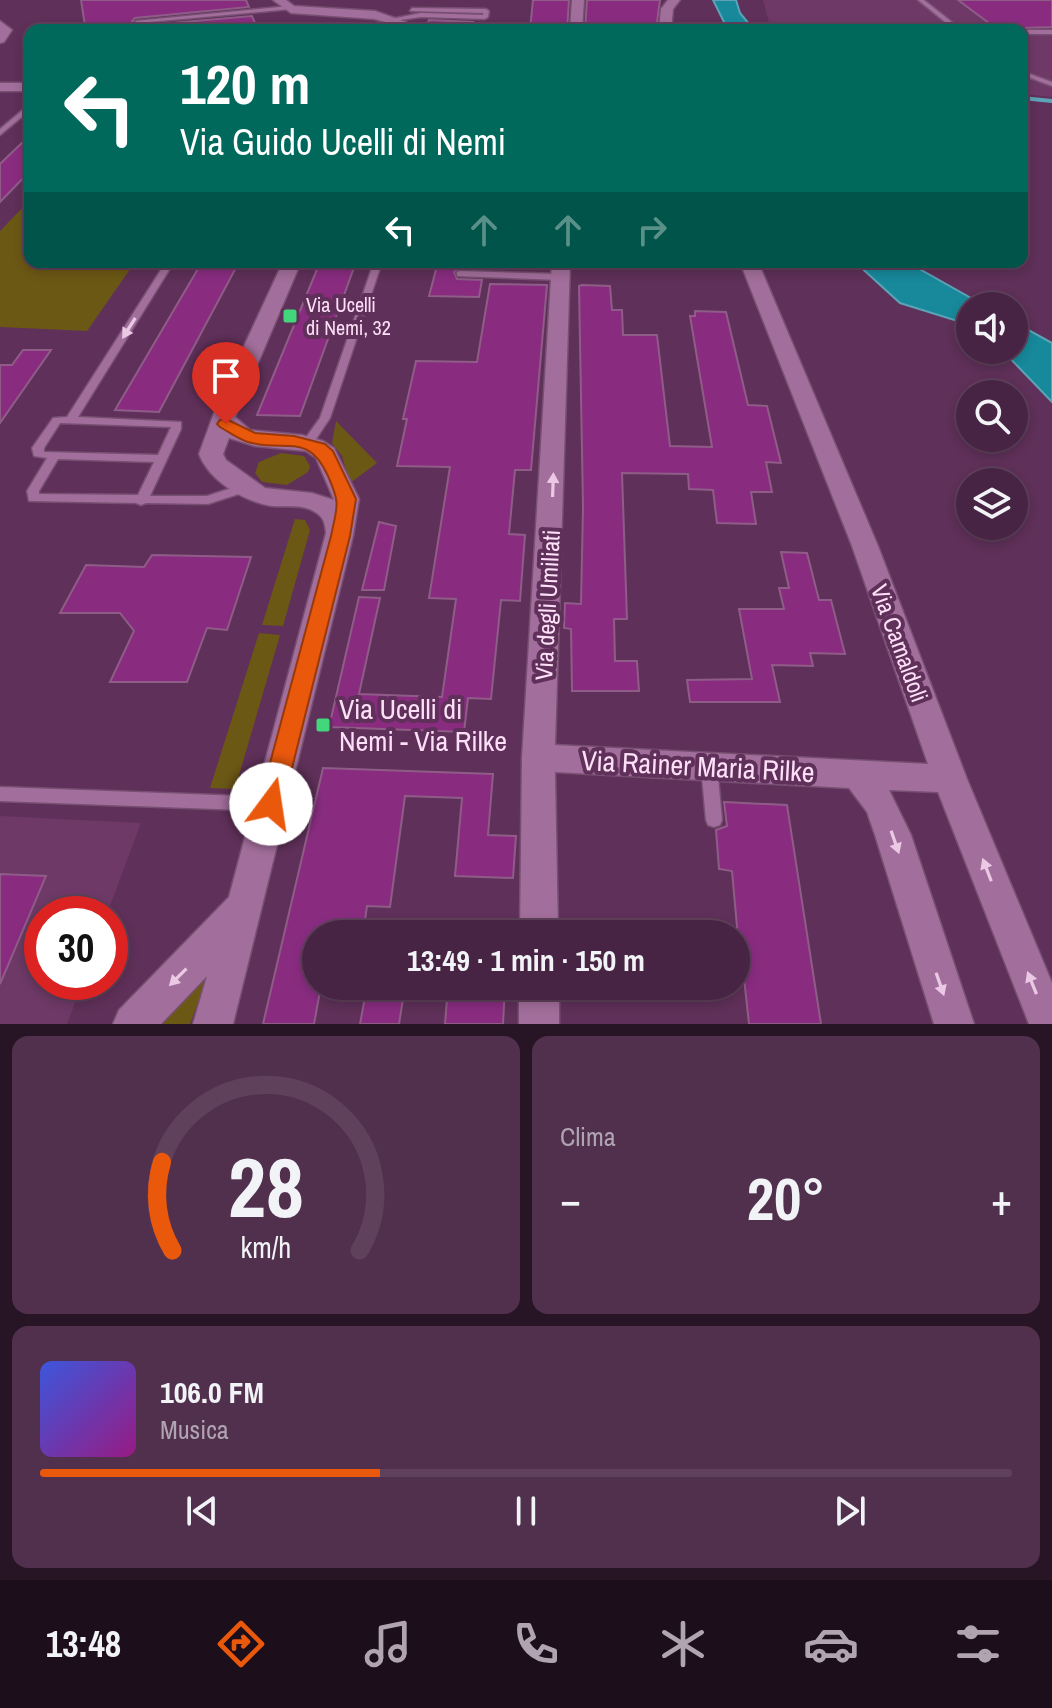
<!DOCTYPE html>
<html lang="it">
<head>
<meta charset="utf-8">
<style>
	body { margin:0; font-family:"Archivo Narrow",sans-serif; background:#51304e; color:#f1f3f6; height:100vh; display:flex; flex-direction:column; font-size:30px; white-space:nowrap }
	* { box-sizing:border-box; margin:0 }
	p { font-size:26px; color:#b0a4b2 }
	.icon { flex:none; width:44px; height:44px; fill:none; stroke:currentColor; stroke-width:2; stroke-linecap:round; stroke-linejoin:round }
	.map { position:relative; height:1024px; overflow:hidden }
	.drawer { display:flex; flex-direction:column; gap:12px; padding:12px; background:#271425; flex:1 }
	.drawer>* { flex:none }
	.hud { position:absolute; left:24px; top:24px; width:1004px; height:244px; border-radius:16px; box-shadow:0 4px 12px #0003,0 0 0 2px #5f415c; background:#00695c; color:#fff; overflow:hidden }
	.controls { position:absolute; left:956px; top:292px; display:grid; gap:16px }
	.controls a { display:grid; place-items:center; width:72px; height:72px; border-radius:50%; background:#472443; box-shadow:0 4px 12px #0003,0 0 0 2px #5f415c; font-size:40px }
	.speed { position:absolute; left:24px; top:896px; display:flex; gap:16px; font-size:40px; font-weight:700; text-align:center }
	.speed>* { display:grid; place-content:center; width:104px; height:104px; border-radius:50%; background:#472443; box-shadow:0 4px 12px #0003,0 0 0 2px #5f415c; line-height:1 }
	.speed .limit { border:12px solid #d22; background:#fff; color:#111 }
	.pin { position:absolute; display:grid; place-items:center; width:68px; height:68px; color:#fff; margin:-82px -34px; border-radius:50% 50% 50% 0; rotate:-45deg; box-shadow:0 0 8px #0007 }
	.pin .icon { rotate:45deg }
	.me { position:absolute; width:88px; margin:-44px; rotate:14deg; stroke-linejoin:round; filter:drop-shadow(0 0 6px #0008) }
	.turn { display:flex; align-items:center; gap:28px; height:168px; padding:0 24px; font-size:36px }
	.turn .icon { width:104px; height:104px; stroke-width:2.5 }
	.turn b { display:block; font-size:56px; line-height:68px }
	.lanes { display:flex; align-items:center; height:76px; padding:0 24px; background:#0003; justify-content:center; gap:40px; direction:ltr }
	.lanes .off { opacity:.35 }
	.big { font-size:60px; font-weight:700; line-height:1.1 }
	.drawer .widget { flex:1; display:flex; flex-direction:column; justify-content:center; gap:12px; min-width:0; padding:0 28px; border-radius:16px; background:#51304e }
	.drawer .dial { align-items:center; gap:0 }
	.dial svg { height:208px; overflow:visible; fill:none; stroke:#5f415c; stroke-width:7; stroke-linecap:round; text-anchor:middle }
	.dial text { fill:#f1f3f6; stroke:none }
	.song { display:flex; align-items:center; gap:24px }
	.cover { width:96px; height:96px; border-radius:12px; background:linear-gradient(135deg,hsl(230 70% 55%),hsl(310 70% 35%)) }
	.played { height:8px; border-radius:4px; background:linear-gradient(90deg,#ea580c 35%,#5f415c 35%) }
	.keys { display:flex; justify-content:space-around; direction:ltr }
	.heat { display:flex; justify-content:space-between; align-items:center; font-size:44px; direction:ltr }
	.drawer .tiles { flex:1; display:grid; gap:12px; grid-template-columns:1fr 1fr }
	.widget:last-child { grid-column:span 2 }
	.trip { position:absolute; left:302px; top:920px; width:448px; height:80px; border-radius:40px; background:#472443; box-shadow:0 4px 12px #0003,0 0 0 2px #5f415c; font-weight:700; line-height:80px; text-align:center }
	.tabs { display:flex; height:128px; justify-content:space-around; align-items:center; background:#1c0e1b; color:#b0a4b2 }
	.tabs .icon { width:56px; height:56px }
	.tabs .selected { color:#ea580c }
	.tabs b { font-size:36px; color:#f1f3f6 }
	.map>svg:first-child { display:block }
	.built { fill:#6e3967 }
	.green { fill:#6c5815 }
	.water { fill:#17899b; stroke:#5ca3b7; stroke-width:2 }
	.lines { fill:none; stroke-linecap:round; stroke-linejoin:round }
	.stream { stroke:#5ca3b7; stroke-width:4 }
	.building { fill:#892c80; stroke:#8f5c88; stroke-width:2 }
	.service-casing { stroke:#774f72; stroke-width:3 }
	.minor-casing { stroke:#774f72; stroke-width:3 }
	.service { fill:#a26e9b; fill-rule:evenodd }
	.minor { fill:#a26e9b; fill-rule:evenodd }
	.oneway { fill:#ebc9e5 }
	.route { fill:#ea580c; stroke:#983908; stroke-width:2 }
	.poi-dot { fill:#43d77b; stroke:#5f3059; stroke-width:3 }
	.labels { text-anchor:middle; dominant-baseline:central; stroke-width:8; stroke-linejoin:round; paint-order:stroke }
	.far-poi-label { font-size:20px; fill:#fde0f8; stroke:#5f3059; text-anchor:start }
	.street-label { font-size:24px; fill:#fde0f8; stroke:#5f3059 }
	.near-poi-label { font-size:28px; fill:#fde0f8; stroke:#5f3059; text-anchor:start }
	.near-street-label { font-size:28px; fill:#fde0f8; stroke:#5f3059 }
</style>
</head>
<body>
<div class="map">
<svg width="1052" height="1024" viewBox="0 0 1052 1024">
	<rect width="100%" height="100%" fill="#5f3059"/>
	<g class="built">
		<path d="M763,0h289v97l-30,-3v-64h-251z"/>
		<path d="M0,816l141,7 -34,91h-65v68h41l-16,42h-67z"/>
	</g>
	<g class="green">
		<path d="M30,200v62h105l-48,69 -87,-4v-96z"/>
		<path d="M336,421l41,42 -27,20 -8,-27 -10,-13z"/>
		<path d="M281,453l23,3 6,10 -2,6 -21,13 -25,-3 -7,-9 4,-11z"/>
		<path d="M295,519l10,1 5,10 -27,96 -21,-1z"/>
		<path d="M259,633l21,2 -45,154 -25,-1z"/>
		<path d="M208,976l-18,48h-28z"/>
	</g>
	<g class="water">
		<path d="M713,0h23l4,13 14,17h-26z"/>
		<path d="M855,262h52l78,44h-15v19l-70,-22z"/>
		<path d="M1014,322l38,21v59l-50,-52h12z"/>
	</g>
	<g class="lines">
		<path class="stream" d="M1022,98l30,3"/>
	</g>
	<g class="building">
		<path d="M81,0h165l3,7 -114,11 -3,3 6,5 114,-10 3,7 -17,1 1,6h-123l-1,-6 -30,2z"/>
		<path d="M533,0h36l-2,30h-37z"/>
		<path d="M587,0h73l-4,30h-71z"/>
		<path d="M958,0h94v27l-55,2z"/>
		<path d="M429,20l44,2 -3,8h-45z"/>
		<path d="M30,135v36l-30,31v-38z"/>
		<path d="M202,262h37l-80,150 -44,-2z"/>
		<path d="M320,262h36l-56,154 -43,-1z"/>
		<path d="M438,262h48l-2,7 -24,-1 -6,4 3,7 25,1 -3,17 -50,-1z"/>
		<path d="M490,284l57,1 -16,185h-16l-6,64 16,1 -5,66 -19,-1 -10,99 -23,-1 -4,34 -135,-5 30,-130 21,1 -21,96 83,3 14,-98 -27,-1 21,-131 -53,-1 10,-47h-4l13,-58 61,1z"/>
		<path d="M582,285l28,1 2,24h10l1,25h34l13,111 42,1 -22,-131h5v-5l31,1 22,93 19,1 14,57 -15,-1 6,30h-21l5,32 -39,-1 -4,-33 -24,-1 -1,-15 -66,-1 5,146h-13l1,42h22l2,30h-67l-1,-62 -7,-1 1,-25 16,1 2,-97 -4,-221z"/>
		<path d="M23,350h28l-51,73v-58h12z"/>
		<path d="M379,522l17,4 -12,64h-22z"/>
		<path d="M781,552l26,1 12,47h12l14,54 -35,-1 3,13 -41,-1 8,37h-90l-3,-22 65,-1 -13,-70h45l-5,-21h10z"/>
		<path d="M152,555l99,2 -24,73 -20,-2 -20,54h-77l24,-51 -14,-18h-60l26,-48 58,2z"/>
		<path d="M323,768l170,6 -5,61 28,1 -3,42 -58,-2 7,-78 -57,-2 -15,111 -23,-1 -4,28h-47v52h5l-7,38h-51z"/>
		<path d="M724,802l63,3 34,219h-72l-5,-46h-8l1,-51 -5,-56 -13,-2 -3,-39 11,-4z"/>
		<path d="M0,874l46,2 -46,108z"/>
		<path d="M367,986h38l-6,38h-39z"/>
		<path d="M448,986h57l-2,38h-58z"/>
	</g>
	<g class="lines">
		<g class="service-casing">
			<g id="service">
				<path d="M918,0h6l38,30h-7z"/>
				<path d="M289,6l2,3 -153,14 -3,-2z"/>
				<path d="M412,8l74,1 3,2 -1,6 -3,2 -64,-2 -27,4 -3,-2 30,-6 62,2v-2l-73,-2z"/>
				<rect x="1022" y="30" width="30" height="4"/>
				<path d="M1022,71l30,11v4l-30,-11z"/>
				<path d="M30,104v6l-30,25v-6z"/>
				<path d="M166,262h8l-96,155 103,5v7l-31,67h57l37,-12 6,4 -2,3 -40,13 -62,-1 -5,2 -5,-2 -107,-2 -2,-10 20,-33 -13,-2 -2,-8 21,-30 14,-1zM60,423l111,4 -13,28 -114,-3v-4zM58,459l96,3 -16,33 -99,-1v-3z"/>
				<path d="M374,262h8l-52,156 -18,27h-8l-2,-2 18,-25z"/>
				<path d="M460,271l100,3 4,3 -4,3 -103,-4v-4z"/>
				<path d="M709,760l5,2 3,4 5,54 -2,5 -6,2 -6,-2 -2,-5 -5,-54 3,-4z"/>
				<path d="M0,787l268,10 6,2 2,5 -2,5 -6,2 -268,-10z"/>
			</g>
		</g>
		<g class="minor-casing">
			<g id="minor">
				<path d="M273,0h13l8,6 81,5 31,11 -6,4 -26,-7 -83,-6z"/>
				<path d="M572,0h12l-2,30h-12z"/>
				<path d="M668,0h12l-7,9 -2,21h-12l2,-21z"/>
				<path d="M0,21l12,9 -8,12 -4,1z"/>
				<rect x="0" y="83" width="30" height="8"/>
				<path d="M283,262h18l-66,155 15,13 52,5 21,6 11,7 25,51 -6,37 -120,488h-40l14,-48 -46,48h-48l6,-14 110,-113 97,-364c-1,-9 -2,-16 -11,-21 -11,-8 -29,-5 -43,-6 -27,-4 -63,-25 -73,-52l19,-52zM229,438l26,8 51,5 10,7 18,42 -22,-7 -47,-5 -39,-28 -3,-6z"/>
				<path d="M552,262h18l-15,483 373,19 -76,-218 -112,-284h18l120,284 89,233 85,204v41h-23l-91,-232 -49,-2 22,45 63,189h-40l-59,-189 -8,-23 -18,-24 -294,-16 3,162h-38l2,-176z"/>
				<rect x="519" y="986" width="40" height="38"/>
			</g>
		</g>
		<use href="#service" class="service"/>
		<use href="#minor" class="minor"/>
	</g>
	<defs><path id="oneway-solid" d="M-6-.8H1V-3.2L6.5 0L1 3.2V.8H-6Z" transform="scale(2)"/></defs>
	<g class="oneway">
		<use href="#oneway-solid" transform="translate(129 328) rotate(122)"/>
		<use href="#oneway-solid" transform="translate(553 485) rotate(-88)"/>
		<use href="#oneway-solid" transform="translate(895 842) rotate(71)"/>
		<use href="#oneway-solid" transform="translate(987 870) rotate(-111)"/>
		<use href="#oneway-solid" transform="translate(178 977) rotate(135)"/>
		<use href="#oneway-solid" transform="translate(1032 983) rotate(-112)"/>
		<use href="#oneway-solid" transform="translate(940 984) rotate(71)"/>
	</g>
	<path class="route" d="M226,419l29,14 39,3 31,8 8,7 23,48 -6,37 -67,268 -4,8 -8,3 -9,-3 -3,-8 72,-268c6,-30 10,-31 -3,-60 -20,-45 -43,-23 -80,-34 -10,-3 -19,-10 -28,-15l-3,-3 3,-4z"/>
	<g class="poi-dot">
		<rect x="282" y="308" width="16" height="16" rx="4"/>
		<rect x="315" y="717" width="16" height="16" rx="4"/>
	</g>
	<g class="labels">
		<g class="far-poi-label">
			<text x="306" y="304">Via Ucelli<tspan x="306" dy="23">di Nemi, 32</tspan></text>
		</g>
		<g class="street-label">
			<text transform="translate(547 605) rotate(-87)">Via degli Umiliati</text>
			<text transform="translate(900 643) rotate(70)">Via Camaldoli</text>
		</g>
		<g class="near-poi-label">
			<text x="339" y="709">Via Ucelli di<tspan x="339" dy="32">Nemi - Via Rilke</tspan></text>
		</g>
		<g class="near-street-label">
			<text transform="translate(698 766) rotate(3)">Via Rainer Maria Rilke</text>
		</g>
	</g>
</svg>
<div class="controls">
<a><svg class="icon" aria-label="sound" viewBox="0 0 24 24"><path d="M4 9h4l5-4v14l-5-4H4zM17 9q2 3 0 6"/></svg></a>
<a><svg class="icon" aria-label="search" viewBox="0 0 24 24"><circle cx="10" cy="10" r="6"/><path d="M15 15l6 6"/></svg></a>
<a><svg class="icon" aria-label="layers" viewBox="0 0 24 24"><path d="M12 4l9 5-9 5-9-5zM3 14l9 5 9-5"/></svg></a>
</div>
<div class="speed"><div class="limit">30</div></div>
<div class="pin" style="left:226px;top:424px;background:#d93025"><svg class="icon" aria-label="arrive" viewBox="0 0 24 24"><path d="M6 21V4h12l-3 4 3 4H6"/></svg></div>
<svg class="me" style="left:271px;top:804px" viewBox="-20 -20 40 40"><circle r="19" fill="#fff"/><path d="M0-13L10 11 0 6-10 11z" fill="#ea580c"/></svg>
<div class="trip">13:49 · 1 min · 150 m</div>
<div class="hud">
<div class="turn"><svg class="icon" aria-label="left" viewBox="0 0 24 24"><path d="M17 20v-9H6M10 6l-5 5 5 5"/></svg><div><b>120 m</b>Via Guido Ucelli di Nemi</div></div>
<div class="lanes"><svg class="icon" aria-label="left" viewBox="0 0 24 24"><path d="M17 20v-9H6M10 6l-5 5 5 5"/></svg><svg class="icon off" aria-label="ahead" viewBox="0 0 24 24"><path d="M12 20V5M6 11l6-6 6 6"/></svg><svg class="icon off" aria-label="ahead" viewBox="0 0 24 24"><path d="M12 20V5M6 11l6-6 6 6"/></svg><svg class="icon off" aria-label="right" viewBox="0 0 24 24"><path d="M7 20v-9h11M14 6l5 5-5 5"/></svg></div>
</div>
</div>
<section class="drawer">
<div class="tiles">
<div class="widget dial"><svg viewBox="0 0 100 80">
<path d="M14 69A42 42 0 1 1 86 69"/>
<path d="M14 69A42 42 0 0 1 10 35" stroke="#ea580c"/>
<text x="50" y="56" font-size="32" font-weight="700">28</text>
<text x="50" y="72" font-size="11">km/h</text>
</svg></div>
<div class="widget"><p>Clima</p>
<div class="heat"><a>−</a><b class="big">20°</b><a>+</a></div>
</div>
<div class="widget">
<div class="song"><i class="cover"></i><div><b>106.0 FM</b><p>Musica</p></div></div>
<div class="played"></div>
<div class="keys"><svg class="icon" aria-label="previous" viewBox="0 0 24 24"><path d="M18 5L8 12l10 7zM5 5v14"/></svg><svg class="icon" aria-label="pause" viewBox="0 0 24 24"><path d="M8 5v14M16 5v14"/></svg><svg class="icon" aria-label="next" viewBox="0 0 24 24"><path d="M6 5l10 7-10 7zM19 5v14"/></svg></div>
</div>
</div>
</section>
<nav class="tabs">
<b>13:48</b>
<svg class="icon selected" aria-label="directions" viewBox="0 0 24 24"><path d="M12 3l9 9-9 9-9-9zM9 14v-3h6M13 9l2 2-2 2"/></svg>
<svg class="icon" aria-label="music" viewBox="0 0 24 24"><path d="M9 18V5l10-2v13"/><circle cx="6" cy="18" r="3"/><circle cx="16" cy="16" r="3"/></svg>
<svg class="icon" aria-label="phone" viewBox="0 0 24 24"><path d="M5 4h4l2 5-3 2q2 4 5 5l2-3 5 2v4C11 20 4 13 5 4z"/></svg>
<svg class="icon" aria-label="climate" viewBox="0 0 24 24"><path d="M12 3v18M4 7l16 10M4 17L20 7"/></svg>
<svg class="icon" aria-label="car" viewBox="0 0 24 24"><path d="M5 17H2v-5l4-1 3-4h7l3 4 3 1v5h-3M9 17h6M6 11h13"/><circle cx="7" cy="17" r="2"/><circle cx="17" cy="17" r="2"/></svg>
<svg class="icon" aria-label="filters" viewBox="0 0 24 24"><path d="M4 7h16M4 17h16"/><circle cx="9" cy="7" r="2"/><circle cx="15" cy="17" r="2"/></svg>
</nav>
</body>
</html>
